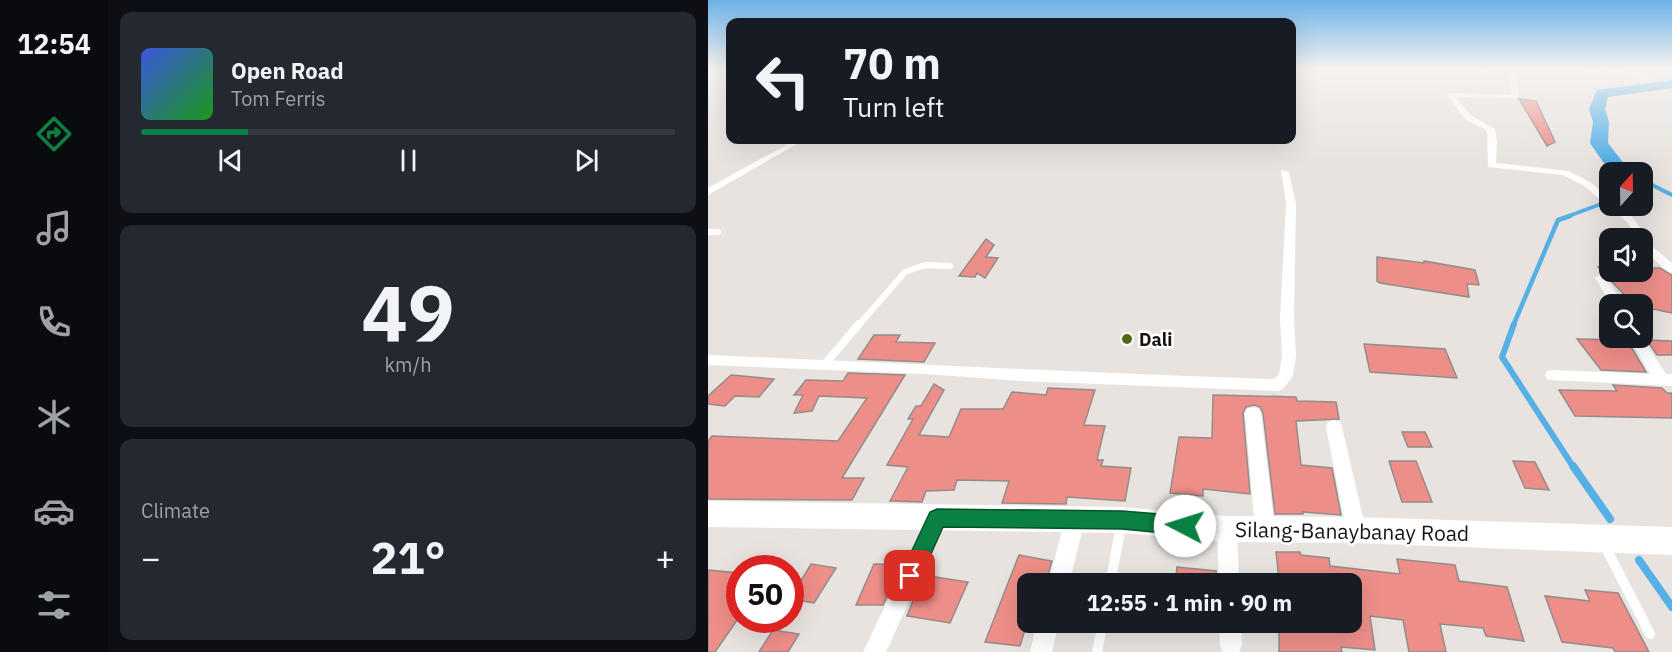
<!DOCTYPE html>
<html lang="en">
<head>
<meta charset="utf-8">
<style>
	body { margin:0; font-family:"IBM Plex Sans",sans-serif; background:#242831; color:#f1f3f6; height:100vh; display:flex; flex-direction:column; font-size:22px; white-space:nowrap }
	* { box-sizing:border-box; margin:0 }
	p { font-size:20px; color:#9ea1a6 }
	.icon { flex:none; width:33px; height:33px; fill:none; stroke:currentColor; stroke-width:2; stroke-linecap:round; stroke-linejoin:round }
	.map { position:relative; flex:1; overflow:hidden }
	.sheet { display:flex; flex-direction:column; gap:12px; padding:12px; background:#0d0f14; width:600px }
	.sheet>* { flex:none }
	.banner { position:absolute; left:18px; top:18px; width:570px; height:126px; border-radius:12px; box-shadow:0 6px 24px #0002; background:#171b24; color:#f1f3f6; overflow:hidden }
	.needle { width:39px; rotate:20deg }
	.fabs { position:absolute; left:891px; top:162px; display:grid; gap:12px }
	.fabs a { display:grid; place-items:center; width:54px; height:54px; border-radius:12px; background:#171b24; box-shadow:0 6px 24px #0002; font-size:30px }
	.speed { position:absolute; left:18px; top:555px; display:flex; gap:12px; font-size:30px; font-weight:700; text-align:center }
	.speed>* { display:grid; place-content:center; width:78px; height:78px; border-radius:50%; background:#171b24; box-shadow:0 6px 24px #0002; line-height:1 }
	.speed .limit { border:9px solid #d22; background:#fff; color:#111 }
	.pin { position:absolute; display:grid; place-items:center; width:51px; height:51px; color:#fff; margin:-26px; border-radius:12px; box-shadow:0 3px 9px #0006 }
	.me { position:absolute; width:66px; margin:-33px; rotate:275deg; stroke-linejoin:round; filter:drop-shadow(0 0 4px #0008) }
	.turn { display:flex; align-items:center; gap:21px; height:126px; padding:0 18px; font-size:27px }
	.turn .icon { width:78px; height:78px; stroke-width:2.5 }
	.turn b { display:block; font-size:42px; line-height:51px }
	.big { font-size:45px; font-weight:700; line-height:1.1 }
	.sheet .widget { flex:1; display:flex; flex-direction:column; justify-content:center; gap:9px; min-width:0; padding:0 21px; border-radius:12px; background:#242831 }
	.sheet .dial { align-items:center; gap:0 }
	.dial b { font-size:78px; line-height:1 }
	.song { display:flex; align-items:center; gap:18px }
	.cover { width:72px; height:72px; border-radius:9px; background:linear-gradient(135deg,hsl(230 70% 55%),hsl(120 70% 35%)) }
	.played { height:6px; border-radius:3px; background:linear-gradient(90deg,#0b8043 20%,#363941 20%) }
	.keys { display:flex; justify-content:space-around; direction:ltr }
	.heat { display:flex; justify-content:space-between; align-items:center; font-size:33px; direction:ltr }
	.trip { position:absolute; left:309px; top:573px; width:345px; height:60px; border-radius:12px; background:#171b24; box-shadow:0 6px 24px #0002; font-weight:700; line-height:60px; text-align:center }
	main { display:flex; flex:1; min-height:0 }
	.dock { display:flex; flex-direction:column; width:108px; justify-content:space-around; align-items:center; background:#090b0e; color:#9ea1a6 }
	.dock .icon { width:42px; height:42px }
	.dock .active { color:#0b8043 }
	.dock b { font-size:27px; color:#f1f3f6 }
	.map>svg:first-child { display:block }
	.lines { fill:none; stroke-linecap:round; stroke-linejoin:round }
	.stream-far3 { stroke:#55b0e6; stroke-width:4 }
	.stream-far2 { stroke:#55b0e6; stroke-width:4.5 }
	.stream-far1 { stroke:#55b0e6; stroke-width:6 }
	.stream { stroke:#55b0e6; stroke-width:8 }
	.river { fill:#55b0e6; fill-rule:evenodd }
	.building { fill:#ee8e89; stroke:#938c8b; stroke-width:1.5 }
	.service-far3 { stroke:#fff; stroke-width:4 }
	.service-far2 { stroke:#fff; stroke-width:6 }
	.service-far1 { stroke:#fff; stroke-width:8 }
	.service { stroke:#fff; stroke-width:10 }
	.minor { fill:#fff; fill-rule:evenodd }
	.secondary { fill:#fff; fill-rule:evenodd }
	.route { fill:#0b8043; stroke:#07532c; stroke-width:1.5 }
	.poi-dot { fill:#516716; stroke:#fff; stroke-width:2 }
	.labels { text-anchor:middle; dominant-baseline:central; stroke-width:5; stroke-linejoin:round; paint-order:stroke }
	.poi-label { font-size:18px; font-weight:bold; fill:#171513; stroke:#fff; text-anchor:start }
	.near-street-label { font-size:21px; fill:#171513; stroke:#fff }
</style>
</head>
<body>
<main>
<nav class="dock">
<b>12:54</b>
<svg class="icon active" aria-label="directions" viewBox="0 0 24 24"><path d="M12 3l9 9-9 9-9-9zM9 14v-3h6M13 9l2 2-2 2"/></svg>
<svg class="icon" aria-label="music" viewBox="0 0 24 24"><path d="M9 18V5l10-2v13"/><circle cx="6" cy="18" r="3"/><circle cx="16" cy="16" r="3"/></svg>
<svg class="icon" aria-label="phone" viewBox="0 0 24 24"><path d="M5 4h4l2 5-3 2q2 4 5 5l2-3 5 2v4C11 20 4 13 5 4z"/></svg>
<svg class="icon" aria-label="climate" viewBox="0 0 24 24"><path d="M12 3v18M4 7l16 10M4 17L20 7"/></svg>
<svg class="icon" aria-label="car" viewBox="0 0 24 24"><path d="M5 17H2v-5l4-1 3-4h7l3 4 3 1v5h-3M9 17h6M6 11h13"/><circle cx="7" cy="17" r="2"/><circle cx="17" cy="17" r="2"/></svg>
<svg class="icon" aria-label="filters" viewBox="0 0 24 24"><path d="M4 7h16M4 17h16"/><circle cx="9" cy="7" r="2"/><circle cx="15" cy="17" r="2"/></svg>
</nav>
<section class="sheet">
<div class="widget">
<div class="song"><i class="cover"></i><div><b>Open Road</b><p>Tom Ferris</p></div></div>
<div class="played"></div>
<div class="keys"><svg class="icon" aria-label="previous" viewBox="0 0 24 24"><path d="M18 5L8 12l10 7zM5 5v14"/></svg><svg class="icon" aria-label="pause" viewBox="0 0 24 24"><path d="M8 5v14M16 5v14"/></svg><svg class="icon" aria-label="next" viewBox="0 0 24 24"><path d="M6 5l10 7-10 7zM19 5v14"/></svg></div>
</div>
<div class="widget dial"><b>49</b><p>km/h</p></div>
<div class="widget"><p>Climate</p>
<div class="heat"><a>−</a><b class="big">21°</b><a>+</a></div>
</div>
</section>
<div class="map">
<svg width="964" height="652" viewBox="0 0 964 652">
	<rect width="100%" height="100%" fill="#e8e3de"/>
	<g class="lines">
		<g class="stream-far3">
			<path d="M907,165l14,7"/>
			<path d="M934,180l30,15"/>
			<path d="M858,217l43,-16"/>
		</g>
		<path class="stream-far2" d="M805,326l45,-106 12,-4"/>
		<path class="stream-far1" d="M806,324l-12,33 72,111"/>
		<g class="stream">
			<path d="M865,466l37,53"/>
			<path d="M931,560l33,47"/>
		</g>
		<path class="river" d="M964,80v8l-64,9 -3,12 4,13 -1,21 17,22 -3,4h-14l-18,-26 3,-21 -4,-13 8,-19z"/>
	</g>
	<g class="building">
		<path d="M811,99l17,2 19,41 -8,4z"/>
		<path d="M278,239l8,6 -8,12 12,1 -13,20 -8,-5 -2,4 -16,-1z"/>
		<path d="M669,257l47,6v-2l51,9 4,15 -12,-1 2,13 -89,-14 -3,-2z"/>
		<path d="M890,267h12v5h32v-4h18l12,7v38l-30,-6v-3h-9z"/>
		<path d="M166,335h26l-4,7 39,1 -11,19 -66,-3z"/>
		<path d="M869,339l50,1 19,32 -45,-2z"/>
		<path d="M939,340l25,1v14h-15z"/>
		<path d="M656,344l81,5 12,29 -87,-6z"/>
		<path d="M140,373l57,2 -63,103h22l-12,22 -144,-1v-58l4,-5 126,5 29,-43 -48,-2 -7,15 -18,2 9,-18h-9l12,-15 37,1z"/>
		<path d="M23,375l43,4 -15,18 -24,-1 -10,10 -17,-2v-8z"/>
		<path d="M226,384l10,6 -25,45 30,2 12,-28h42l9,-17 34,3 2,-7 47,2 -11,35 21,1 -8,34h6l-2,6 30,2 -6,33 -58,-4 -1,7 -64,-1 7,-22 -52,-1 -3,10 -28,1 -4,11 -32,-1 18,-34 -21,-2 26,-46h-5l8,-13h5z"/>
		<path d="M905,385l49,3 5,5h5v25l-97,-2 -16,-26 58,1z"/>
		<path d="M505,395l83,2 1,4 39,1 3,17 -43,2 5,44 31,3 9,47 -38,-3v2h-28l-12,-101 -3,-6 -6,-2 -8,2 -3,6 7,81 -47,-5v7l-33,-3 9,-56 33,1z"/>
		<path d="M694,432h23l7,15h-24z"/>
		<path d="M681,461h27l16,41h-30z"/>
		<path d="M805,461l22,1 14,28 -24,-2z"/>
		<path d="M568,552h24l1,3 28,3 1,8 70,8 -3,-15 58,6 4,16 48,6 17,54 -38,-5 -3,-8 -43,-4 6,28h-37l-6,-32 -33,-4 5,34 -34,-3 1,5h-63v-30h28v6l39,1 -1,-7h7v-38h-45l-1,-5h-27z"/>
		<path d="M311,555l33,6 -7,23h-17v36l-8,26 -35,-4z"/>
		<path d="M103,564l25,4 -22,35 -24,-4z"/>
		<path d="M166,564l28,1 -19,40h-27z"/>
		<path d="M469,567l39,4 1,13h-42z"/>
		<path d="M0,570l32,3v43l-25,36h-7z"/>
		<path d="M215,575l45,7 -18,41 -43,-7z"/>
		<path d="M877,590l33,3 31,59h-34l-2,-4 -51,-6 -17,-46 45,5z"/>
		<path d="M65,630l26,4 -11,18h-29z"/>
	</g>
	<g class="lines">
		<path class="service-far3" d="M899,69l42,7"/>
		<g class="service-far2">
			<path d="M0,232h10"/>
			<path d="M150,326l47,-54 20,-7 25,1"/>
		</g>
		<path class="service-far1" d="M116,365l35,-41"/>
		<g class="service">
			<path d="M897,546l45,88"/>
			<path d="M402,584l11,-58"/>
			<path d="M389,652l6,-30"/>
		</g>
		<g class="minor">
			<path d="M760,69h17l31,6 3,20 -3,3 -61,-1 17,19 23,13 2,12 -1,22 72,8 22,11 20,16v8c18,0 28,17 36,32l-1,2 27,23v10l-4,-1 -26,-23v-11h-6l-8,-15 -44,-37 -21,-11 -75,-8 -1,-37 -21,-10 -19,-25 3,-2 62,2 -2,-19z"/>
			<path d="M847,69h7l-6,6h-4z"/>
			<path d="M866,69h19l11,3 -3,2z"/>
			<path d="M87,140h9l-96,55v-7z"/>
			<path d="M573,170l8,2 7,32 -2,114 2,38 -3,20 -10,13 -5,2 -258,-10 -95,-7 -217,-9v-10c189,8 377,18 566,24l5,-5 3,-18 -2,-38 6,-114z"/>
			<path d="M893,274l4,1 18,29h-12l-16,-26z"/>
			<path d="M934,337l24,37h6v12l-120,-6 -5,-1 -2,-4 2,-4 5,-1 98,4 -21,-36z"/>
			<path d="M545,407l6,2 2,4 14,117 -3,6 -7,3 -7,-3 -3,-6 -10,-117 2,-4z"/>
			<path d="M626,420l6,2 2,5 24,103 -3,6 -7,3 -7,-3 -3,-6 -20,-103 2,-5z"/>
			<path d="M229,509l7,3 3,6 -61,134h-23l67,-140z"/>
			<path d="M367,510l7,3 3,6 -16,65h-21l17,-65 3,-6z"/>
			<path d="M519,520l7,3 3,6 2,55h-20l-2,-55 3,-6z"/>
			<path d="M329,622h22l-7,30h-22z"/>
			<path d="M511,622h22l1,23 -3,7h-16l-3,-7z"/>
		</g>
		<path class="secondary" d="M0,501l414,6 105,9 129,1 316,10v28l-316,-12 -129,-1 -105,-9 -414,-6z"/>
	</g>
	<linearGradient id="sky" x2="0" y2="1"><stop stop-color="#6db2e7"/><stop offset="0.43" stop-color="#f5f2f0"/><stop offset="1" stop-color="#f5f2f0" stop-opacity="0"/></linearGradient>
	<rect width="964" height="160" fill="url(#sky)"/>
	<path class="route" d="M229,509l185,2 63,5 7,3 3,7 -3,6 -7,3 -63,-6 -179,-2 -25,56 -8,3 -7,-3 -3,-7 30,-64z"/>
	<circle class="poi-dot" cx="419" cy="339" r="6"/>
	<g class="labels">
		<g class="poi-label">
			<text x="431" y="339">Dali</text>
		</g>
		<g class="near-street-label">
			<text transform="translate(644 531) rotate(1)">Silang-Banaybanay Road</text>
		</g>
	</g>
</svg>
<div class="fabs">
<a><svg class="needle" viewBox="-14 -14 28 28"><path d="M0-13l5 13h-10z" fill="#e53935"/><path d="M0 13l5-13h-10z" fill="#9ea1a6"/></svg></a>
<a><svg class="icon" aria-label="sound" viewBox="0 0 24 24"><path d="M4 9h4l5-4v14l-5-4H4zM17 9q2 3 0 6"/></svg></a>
<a><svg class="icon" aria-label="search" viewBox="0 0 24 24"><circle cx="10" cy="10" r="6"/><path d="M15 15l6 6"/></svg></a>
</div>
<div class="speed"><div class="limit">50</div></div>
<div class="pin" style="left:202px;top:576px;background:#d93025"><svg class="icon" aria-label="arrive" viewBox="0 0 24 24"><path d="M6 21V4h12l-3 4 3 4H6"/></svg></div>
<svg class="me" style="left:477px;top:526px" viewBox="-20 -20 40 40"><circle r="19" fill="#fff"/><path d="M0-13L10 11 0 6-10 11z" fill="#0b8043"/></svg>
<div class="trip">12:55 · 1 min · 90 m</div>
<div class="banner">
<div class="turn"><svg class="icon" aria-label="left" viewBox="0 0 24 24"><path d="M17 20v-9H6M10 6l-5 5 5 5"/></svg><div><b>70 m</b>Turn left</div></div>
</div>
</div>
</main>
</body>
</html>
